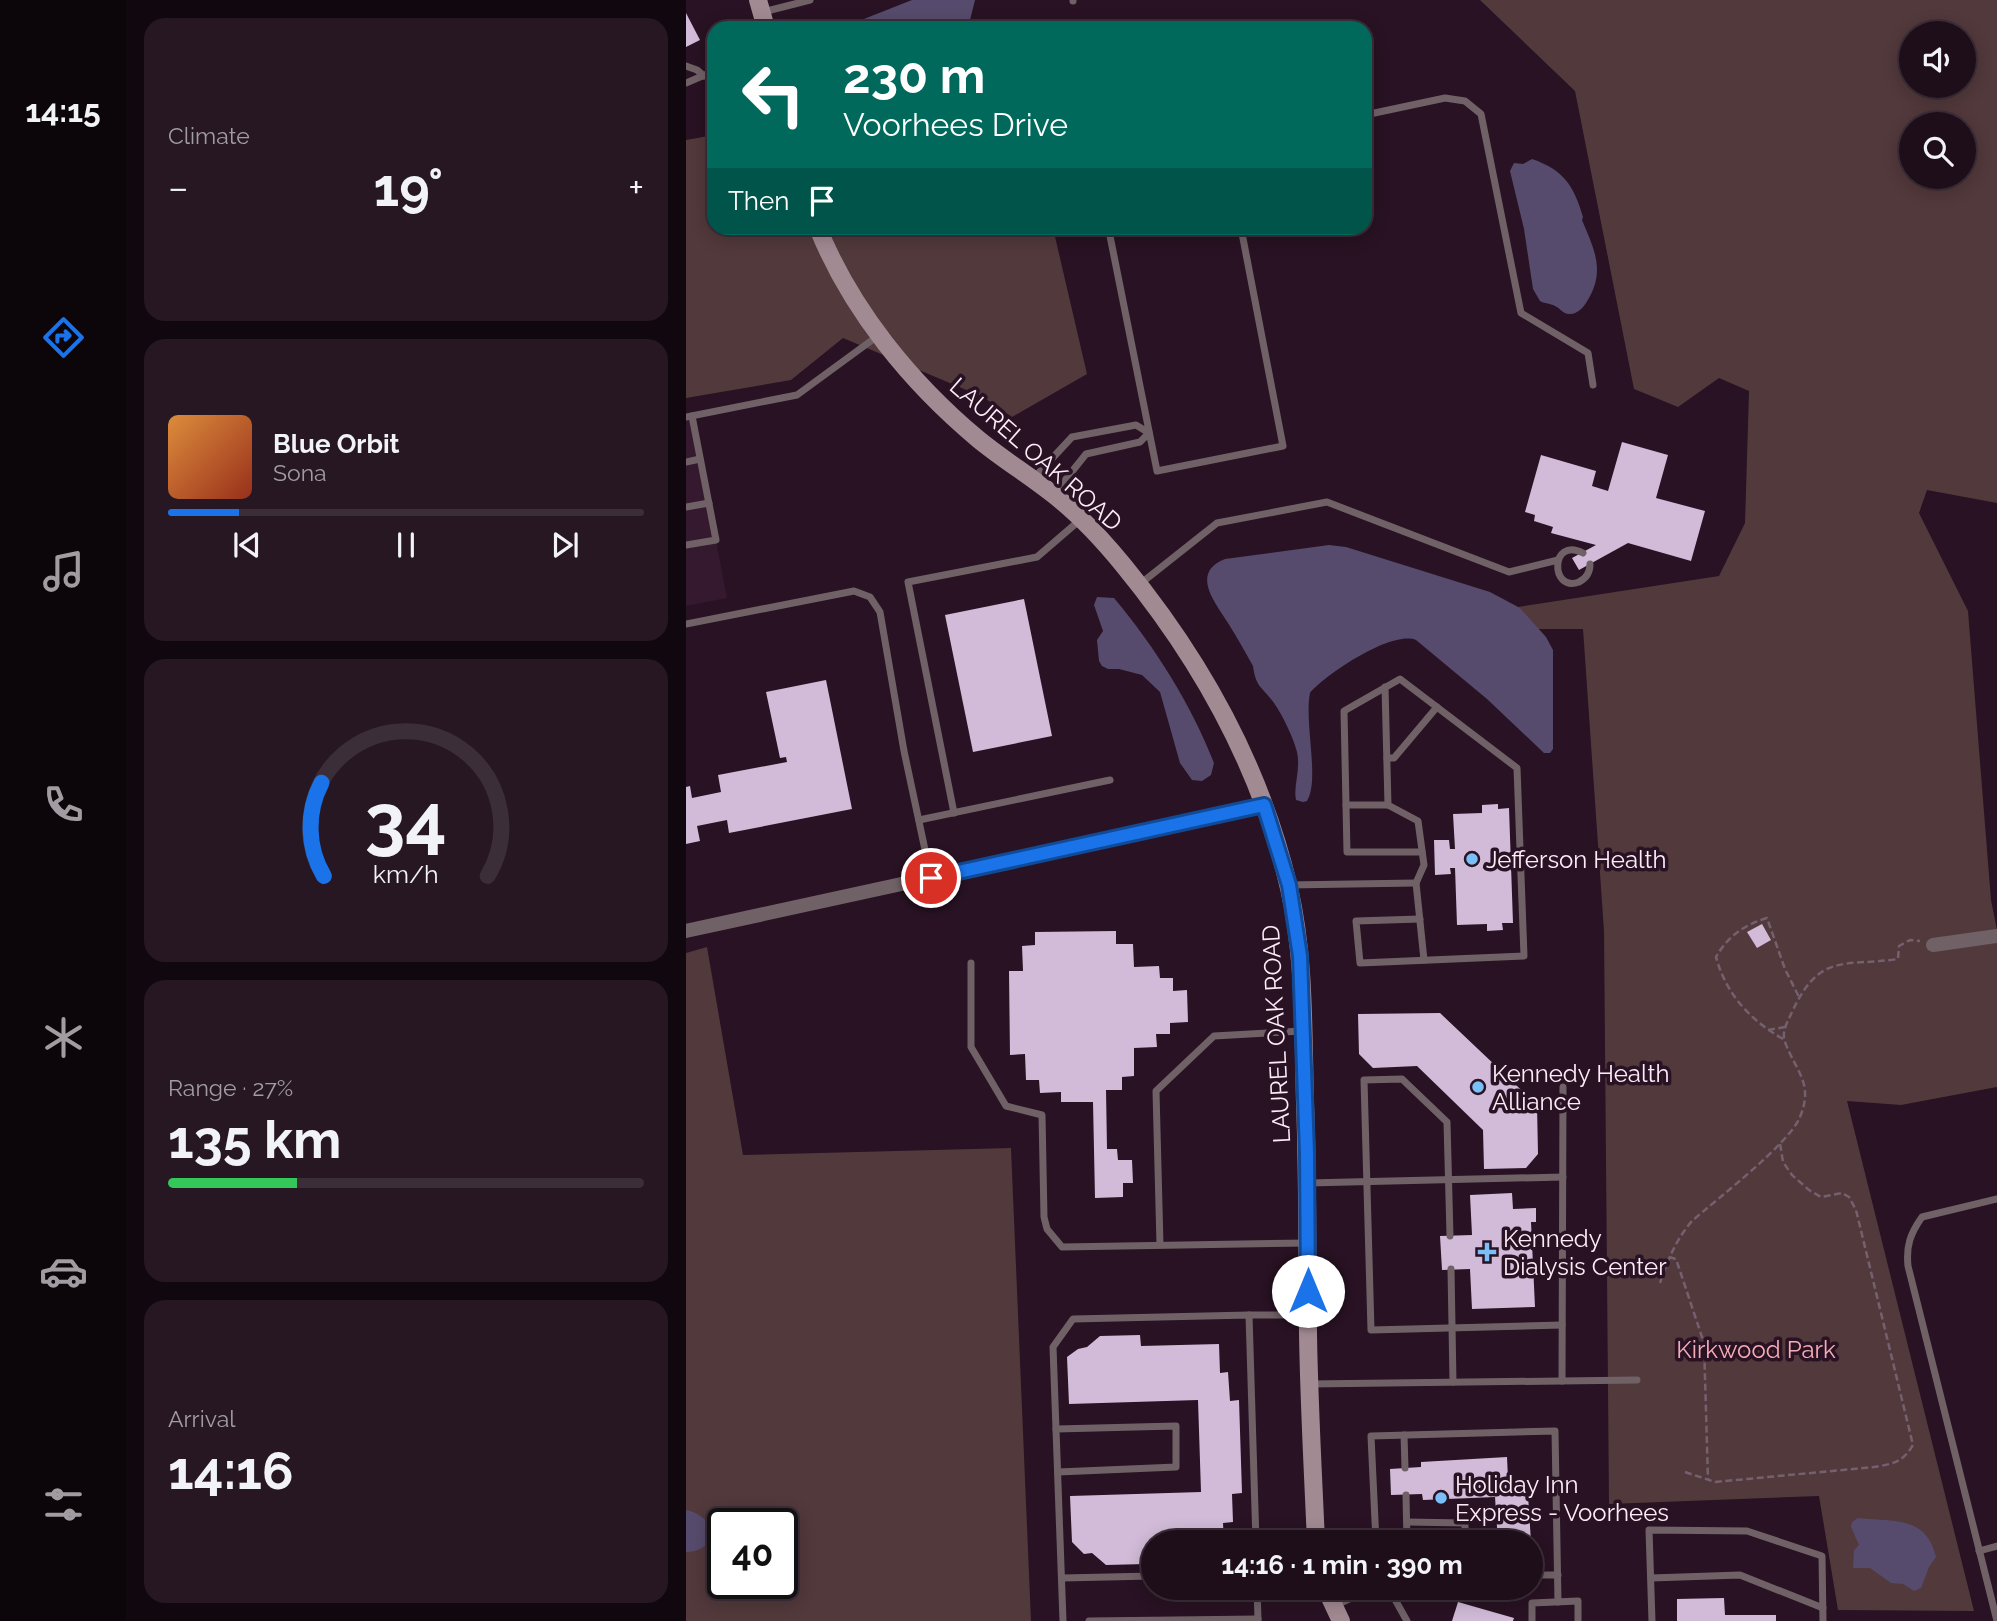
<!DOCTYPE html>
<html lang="en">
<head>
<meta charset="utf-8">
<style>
	body { margin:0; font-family:Raleway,sans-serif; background:#261723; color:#f1f3f6; height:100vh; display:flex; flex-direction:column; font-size:26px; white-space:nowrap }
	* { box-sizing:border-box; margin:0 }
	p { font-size:23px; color:#a19ca2 }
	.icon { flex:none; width:38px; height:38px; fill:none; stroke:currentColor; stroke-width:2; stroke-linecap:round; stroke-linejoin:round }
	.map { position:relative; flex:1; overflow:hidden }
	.details { display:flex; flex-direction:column; gap:18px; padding:18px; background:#10080e; width:560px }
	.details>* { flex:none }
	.banner { position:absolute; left:21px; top:21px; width:665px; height:214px; border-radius:21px; box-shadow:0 4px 18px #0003,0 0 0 2px #3c2e39; background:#00695c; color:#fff; overflow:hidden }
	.tools { position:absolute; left:1213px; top:21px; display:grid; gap:14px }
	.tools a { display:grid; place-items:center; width:77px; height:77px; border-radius:50%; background:#1e0e1a; box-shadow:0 4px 18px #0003,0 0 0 2px #3c2e39; font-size:35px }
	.speed { position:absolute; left:21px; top:1508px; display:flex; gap:14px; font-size:35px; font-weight:700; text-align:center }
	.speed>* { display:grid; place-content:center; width:91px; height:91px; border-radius:50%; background:#1e0e1a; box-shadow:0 4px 18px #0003,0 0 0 2px #3c2e39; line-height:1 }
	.speed .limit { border:4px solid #111; border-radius:10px; background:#fff; color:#111 }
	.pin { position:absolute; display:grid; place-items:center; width:60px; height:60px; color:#fff; margin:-30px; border:4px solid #fff; border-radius:50%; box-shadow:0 2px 7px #0007 }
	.me { position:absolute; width:77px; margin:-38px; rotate:0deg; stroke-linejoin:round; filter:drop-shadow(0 0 5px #0008) }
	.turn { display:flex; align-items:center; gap:24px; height:147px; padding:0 21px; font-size:32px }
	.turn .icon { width:91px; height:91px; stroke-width:2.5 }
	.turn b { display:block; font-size:49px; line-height:60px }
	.then { display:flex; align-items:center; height:66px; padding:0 21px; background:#0003; gap:14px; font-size:26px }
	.big { font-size:52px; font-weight:700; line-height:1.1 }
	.details .card { flex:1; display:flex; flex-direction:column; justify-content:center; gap:10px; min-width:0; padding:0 24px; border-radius:21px; background:#261723 }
	.details .dial { align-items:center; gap:0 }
	.dial svg { height:182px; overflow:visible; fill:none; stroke:#3c2e39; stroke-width:7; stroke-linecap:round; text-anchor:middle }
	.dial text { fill:#f1f3f6; stroke:none }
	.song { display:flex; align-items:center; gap:21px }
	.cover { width:84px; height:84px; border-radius:10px; background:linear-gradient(135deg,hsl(30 70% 55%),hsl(10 70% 35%)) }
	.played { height:7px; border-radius:4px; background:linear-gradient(90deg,#1a73e8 15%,#3c2e39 15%) }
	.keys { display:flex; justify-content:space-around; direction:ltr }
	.heat { display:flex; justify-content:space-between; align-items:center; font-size:38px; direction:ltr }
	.charge { height:10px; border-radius:5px; background:linear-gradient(90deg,#34c759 27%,#3c2e39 0) }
	.trip { position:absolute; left:455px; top:1530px; width:402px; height:70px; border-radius:35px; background:#1e0e1a; box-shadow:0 4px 18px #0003,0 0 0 2px #3c2e39; font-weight:700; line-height:70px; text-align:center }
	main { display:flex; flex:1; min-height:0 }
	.tabs { display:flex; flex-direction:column; width:126px; justify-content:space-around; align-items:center; background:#0c060a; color:#a19ca2 }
	.tabs .icon { width:49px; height:49px }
	.tabs .on { color:#1a73e8 }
	.tabs b { font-size:32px; color:#f1f3f6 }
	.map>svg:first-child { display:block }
	.built { fill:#35192f }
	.green { fill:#52393b; fill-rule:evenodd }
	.water { fill:#564b6c }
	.building { fill:#d1bbd8 }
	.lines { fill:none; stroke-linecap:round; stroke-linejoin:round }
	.path { stroke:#74606f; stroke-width:2.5; stroke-dasharray:7 3.5; stroke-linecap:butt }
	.lane { stroke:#706167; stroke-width:7 }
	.street { stroke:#706167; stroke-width:14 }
	.secondary { stroke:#a28a92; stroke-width:18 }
	.route-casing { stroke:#114b97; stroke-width:18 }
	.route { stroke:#1a73e8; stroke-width:12 }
	.poi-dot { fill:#7abff8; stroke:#281223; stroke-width:2.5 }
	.labels { text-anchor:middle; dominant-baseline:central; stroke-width:7; stroke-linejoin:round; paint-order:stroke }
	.street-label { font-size:24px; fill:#fdecf8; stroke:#281223 }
	.poi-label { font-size:24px; fill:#fdecf8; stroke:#281223; text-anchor:start }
	.park-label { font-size:24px; fill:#f5adb4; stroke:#281223 }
</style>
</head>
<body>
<main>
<nav class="tabs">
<b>14:15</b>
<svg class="icon on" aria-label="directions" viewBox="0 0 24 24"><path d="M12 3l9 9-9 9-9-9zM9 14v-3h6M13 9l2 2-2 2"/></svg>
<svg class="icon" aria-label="music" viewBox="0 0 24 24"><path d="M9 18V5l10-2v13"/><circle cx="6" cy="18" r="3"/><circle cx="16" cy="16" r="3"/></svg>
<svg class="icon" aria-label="phone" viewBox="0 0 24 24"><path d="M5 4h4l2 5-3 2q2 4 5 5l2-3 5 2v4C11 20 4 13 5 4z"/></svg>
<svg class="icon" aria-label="climate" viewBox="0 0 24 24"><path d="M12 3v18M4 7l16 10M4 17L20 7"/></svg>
<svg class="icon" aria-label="car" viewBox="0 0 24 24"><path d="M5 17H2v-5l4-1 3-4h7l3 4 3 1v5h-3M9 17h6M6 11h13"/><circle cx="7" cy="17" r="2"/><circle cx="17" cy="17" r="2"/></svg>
<svg class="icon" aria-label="filters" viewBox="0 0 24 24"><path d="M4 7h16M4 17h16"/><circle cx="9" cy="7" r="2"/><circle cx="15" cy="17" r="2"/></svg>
</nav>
<section class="details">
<div class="card"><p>Climate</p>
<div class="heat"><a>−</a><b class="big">19°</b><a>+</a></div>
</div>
<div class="card">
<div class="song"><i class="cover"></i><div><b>Blue Orbit</b><p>Sona</p></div></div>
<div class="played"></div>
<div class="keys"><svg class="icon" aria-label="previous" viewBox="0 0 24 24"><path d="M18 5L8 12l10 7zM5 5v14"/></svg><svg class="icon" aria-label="pause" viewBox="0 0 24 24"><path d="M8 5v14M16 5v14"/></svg><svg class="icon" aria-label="next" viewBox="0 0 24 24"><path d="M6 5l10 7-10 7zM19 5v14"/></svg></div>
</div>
<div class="card dial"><svg viewBox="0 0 100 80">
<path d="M14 69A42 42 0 1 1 86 69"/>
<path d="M14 69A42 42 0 0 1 13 28" stroke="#1a73e8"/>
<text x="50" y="56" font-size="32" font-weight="700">34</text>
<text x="50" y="72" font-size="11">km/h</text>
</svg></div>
<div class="card"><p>Range · 27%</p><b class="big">135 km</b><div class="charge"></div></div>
<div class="card"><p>Arrival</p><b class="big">14:16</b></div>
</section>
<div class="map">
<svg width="1311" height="1621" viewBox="0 0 1311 1621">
	<rect width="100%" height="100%" fill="#281223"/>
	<path class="built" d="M6,416l35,182 -41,8v-189z"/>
	<g class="green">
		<path d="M794,0h517v503l-70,-13 -8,23 49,98 23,289 6,30v157l-96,18 -54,-4 127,510 -136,-1 -19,-114 -210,8 -5,-573 -21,-302h-45l-20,-22 201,-31 26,-53 4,-132 -30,-13 -41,29 -44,-18 -59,-298zM1225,33h53v53h-53zM1225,124h53v53h-53z"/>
		<path d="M28,135v93h339l34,146 -75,43 -29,-20 -140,-59 -52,42 -105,18v-258z"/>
		<path d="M21,947l36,208 268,-7 20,473h-345v-668zM37,1524h59v60h-59z"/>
	</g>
	<g class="water">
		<path d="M226,0h63l-7,28h-127z"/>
		<path d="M846,159c32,11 42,27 51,58l-1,3c13,31 24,52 4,83 -3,5 -10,12 -17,11 -6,0 -9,-6 -14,-8 -5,-3 -10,-2 -15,-5l-7,-12 -9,-60 -14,-58 4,-8 9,1z"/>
		<path d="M643,545l17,2 144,45 30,16 26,29 7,13v99l-3,4h-6l-57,-54 -71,-59c-24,-10 -90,34 -106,53 -6,29 10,87 -3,108l-4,1 -7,-2c-3,-14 5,-30 1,-48 -4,-15 -14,-36 -23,-49 -11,-16 -18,-14 -21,-37 -8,-14 -16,-29 -25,-43 -13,-21 -38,-50 -3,-64z"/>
		<path d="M411,597l17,1c41,49 77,106 100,165l-3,12 -9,6 -10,-1 -12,-17 -20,-71 -18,-17 -23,-6h-11l-6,-3 -3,-5 -2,-21 6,-9 -9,-26z"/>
		<path d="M0,1510c32,6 32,42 0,42z"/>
		<path d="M1172,1518c35,4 68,-3 78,39l-7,10 -8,21 -7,3 -11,-7 -12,-1 -21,-15h-17l1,-18 5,-5 -8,-18 1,-5z"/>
	</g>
	<g class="building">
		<path d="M0,13l14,27 -14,7z"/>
		<path d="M936,442l46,13 -12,43 49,13 -14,50 -63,-18 -49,27 -7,-12 24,-13 -45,-12 2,-6 -19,-6 1,-6 -10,-3 16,-57 55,16 -4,15 16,5z"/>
		<path d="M338,599l28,137 -79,16 -28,-137z"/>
		<path d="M140,680l26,129 -123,24 -2,-13 -30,6 3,15 -14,3v-57l4,-1 2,12 29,-6 -3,-17 69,-13 -1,-5 -6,1 -14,-66z"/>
		<path d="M812,804v5l11,-1 4,115h-11l1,7 -16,1v-7l-30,1 -2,-57h-5l1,6 -16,1 -1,-35h15l1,9h5l-2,-35 29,-1v-8z"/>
		<path d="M1076,924l9,16 -14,8 -10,-16z"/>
		<path d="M430,931v13h17l1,23 25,-1 1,12h13v13l14,-1 1,32 -18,1v11h-14l1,13 -23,1v28l-12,1v13h-16l1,59h10l1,11h14l1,23h-10v14l-28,1 -2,-96h-32v-10l-21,1 -1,-13h-13l-1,-26 -15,1 -1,-84h14l-1,-25 13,-1v-13z"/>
		<path d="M754,1013l97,92 1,49 -12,14 -42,1 -1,-39 -66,-64 -44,2 -14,-14 -1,-40z"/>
		<path d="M826,1193l1,16 23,-1v14h-5l4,85 -63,2 -2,-40 -28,1 -2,-34 32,-1 -2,-40z"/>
		<path d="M454,1335l1,11 78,-2 1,29 8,-1 2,29 9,-1 3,93 -10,1 1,28 -10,1 1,19h-71v9h-7v13l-40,1 -14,-12 -8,1 -12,-12 -2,-46 131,-4 -3,-92 -129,4 -2,-47 11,-8 9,-2 13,-11z"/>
		<path d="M821,1457l1,22h19l4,63h-33l-3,-45 -72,3 -1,-6 -31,1 -1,-26 31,-2v-5z"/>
		<path d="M1038,1598l1,17h51v6h-99v-22z"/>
		<path d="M772,1602l56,16 -1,3h-61z"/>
	</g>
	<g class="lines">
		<g class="path">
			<path d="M1082,1030l17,-3"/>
			<path d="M1097,1039c-33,-19 -57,-45 -67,-82 12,-21 28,-32 51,-39l18,51 14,28"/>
			<path d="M983,1257l7,2 28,84 4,137"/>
			<path d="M974,1283c8,-24 16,-43 32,-62 25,-22 98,-78 108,-104 14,-34 -4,-45 -15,-75 -4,-10 3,-21 7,-30 28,-60 51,-45 106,-53l1,-13 11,-6 10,1"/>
			<path d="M999,1472l30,10 159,-15c19,-3 29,-5 39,-22l-57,-235 -7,-13 -7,-4 -21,4 -12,-7 -17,-15 -9,-13 -3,-19"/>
		</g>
		<g class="lane">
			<path d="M387,1v-1"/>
			<path d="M77,12l47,-12"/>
			<path d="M0,66l11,4 7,6"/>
			<path d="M0,83l28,-12"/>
			<path d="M679,115l80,-17 20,3 16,13 40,199 67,40 5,32"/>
			<path d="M425,228l-1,8 47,235 126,-25 -42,-218"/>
			<path d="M0,417l111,-22 82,-60"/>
			<path d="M0,462l14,-3"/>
			<path d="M347,479l39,-42 64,-12 13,8 -9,9 -54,12 -32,40"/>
			<path d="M0,507l23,-4"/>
			<path d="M0,545l30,-5 -24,-124"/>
			<path d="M897,553c-33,-17 -33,40 -4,29 8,-4 11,-10 11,-18"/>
			<path d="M454,584l77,-61 110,-21 182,70 49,-12"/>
			<path d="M0,624l168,-33 16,6 10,15 24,139 27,127"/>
			<path d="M699,687l3,118 30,16 6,44 -8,18 8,77"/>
			<path d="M701,758h7l43,-51"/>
			<path d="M660,805h42"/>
			<path d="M268,813l-46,-231 129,-25 43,-37"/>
			<path d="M233,820l191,-40"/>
			<path d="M602,885l128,-2"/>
			<path d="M734,919l-64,2 4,42 164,-7 -7,-188 -117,-89 -56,32 3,141h75"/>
			<path d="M285,963v84l35,59 36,9 2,102 3,12 15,18 245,-4"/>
			<path d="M622,1183l255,-6"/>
			<path d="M764,1236l-3,-114 -45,-43 -38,1 7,250 191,-5"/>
			<path d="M474,1245l-4,-154 58,-55 88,-5"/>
			<path d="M765,1269l2,113"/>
			<path d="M563,1315h59"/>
			<path d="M876,1381l1,-294"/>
			<path d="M624,1384l327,-4"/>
			<path d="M370,1429l120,-3v41l-118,5"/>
			<path d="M718,1435l1,33"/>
			<path d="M720,1495l1,47"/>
			<path d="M721,1522l58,1v19"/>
			<path d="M690,1542l-5,-106 184,-5 3,171"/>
			<path d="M1293,1551l18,-5"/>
			<path d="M845,1575h27"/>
			<path d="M376,1578l91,-2"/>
			<path d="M965,1578l89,-3 83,33"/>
			<path d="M571,1587l1,33"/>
			<path d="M702,1587l19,34"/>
			<path d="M648,1606l41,-19"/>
			<path d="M377,1621l-10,-274 20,-28 176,-4 7,227"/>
			<path d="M403,1621l169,-2"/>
			<path d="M846,1621v-18l46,-2v20"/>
			<path d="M966,1621l-3,-91 98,1 75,25 1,65"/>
			<path d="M1311,1621l-89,-355c-2,-20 2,-32 14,-49l75,-18"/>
		</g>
		<g class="street">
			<path d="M0,931l578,-126"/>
			<path d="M1247,945l64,-9"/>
		</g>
		<g class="secondary">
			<path d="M72,0l8,28"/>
			<path d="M132,228c33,82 93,155 160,211 23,19 49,35 72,53 28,21 52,47 74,74 77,94 137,202 165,322 16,69 14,143 16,215 3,76 2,153 3,230 1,70 5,139 8,209"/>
			<path d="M639,1587l16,34"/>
		</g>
	</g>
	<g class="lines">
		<g class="route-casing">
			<path id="route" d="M245,878l333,-73 25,80 11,71 7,197 1,138"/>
		</g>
		<use href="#route" class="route"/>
	</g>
	<g class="poi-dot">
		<circle cx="786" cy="859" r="7"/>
		<circle cx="792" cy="1087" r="7"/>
		<path d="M797.5 1241.5h7v7h7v7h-7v7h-7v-7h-7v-7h7z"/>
		<circle cx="755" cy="1498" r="7"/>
	</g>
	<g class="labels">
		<g class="street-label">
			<text transform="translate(350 454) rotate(41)">LAUREL OAK ROAD</text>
			<text transform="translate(590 1034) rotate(-93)">LAUREL OAK ROAD</text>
		</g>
		<g class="poi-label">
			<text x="800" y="859">Jefferson Health</text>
			<text x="806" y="1073">Kennedy Health<tspan x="806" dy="28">Alliance</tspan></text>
			<text x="817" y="1238">Kennedy<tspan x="817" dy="28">Dialysis Center</tspan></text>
			<text x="769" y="1484">Holiday Inn<tspan x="769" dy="28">Express - Voorhees</tspan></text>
		</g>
		<g class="park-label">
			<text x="1070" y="1349">Kirkwood Park</text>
		</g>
	</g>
</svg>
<div class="tools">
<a><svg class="icon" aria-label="sound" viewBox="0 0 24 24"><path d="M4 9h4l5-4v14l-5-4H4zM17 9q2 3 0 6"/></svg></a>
<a><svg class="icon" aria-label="search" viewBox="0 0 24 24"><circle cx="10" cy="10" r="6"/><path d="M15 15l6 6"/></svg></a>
</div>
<div class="speed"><div class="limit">40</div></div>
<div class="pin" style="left:245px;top:878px;background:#d93025"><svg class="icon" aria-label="arrive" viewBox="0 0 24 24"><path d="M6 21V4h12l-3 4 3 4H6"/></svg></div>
<svg class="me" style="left:622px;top:1291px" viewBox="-20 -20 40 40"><circle r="19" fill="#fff"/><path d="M0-13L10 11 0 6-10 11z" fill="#1a73e8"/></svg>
<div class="trip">14:16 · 1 min · 390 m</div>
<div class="banner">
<div class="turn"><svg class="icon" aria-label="left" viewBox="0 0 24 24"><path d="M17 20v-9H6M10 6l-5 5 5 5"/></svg><div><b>230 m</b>Voorhees Drive</div></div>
<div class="then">Then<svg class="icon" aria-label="arrive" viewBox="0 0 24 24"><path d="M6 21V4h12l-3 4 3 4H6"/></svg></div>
</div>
</div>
</main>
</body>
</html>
